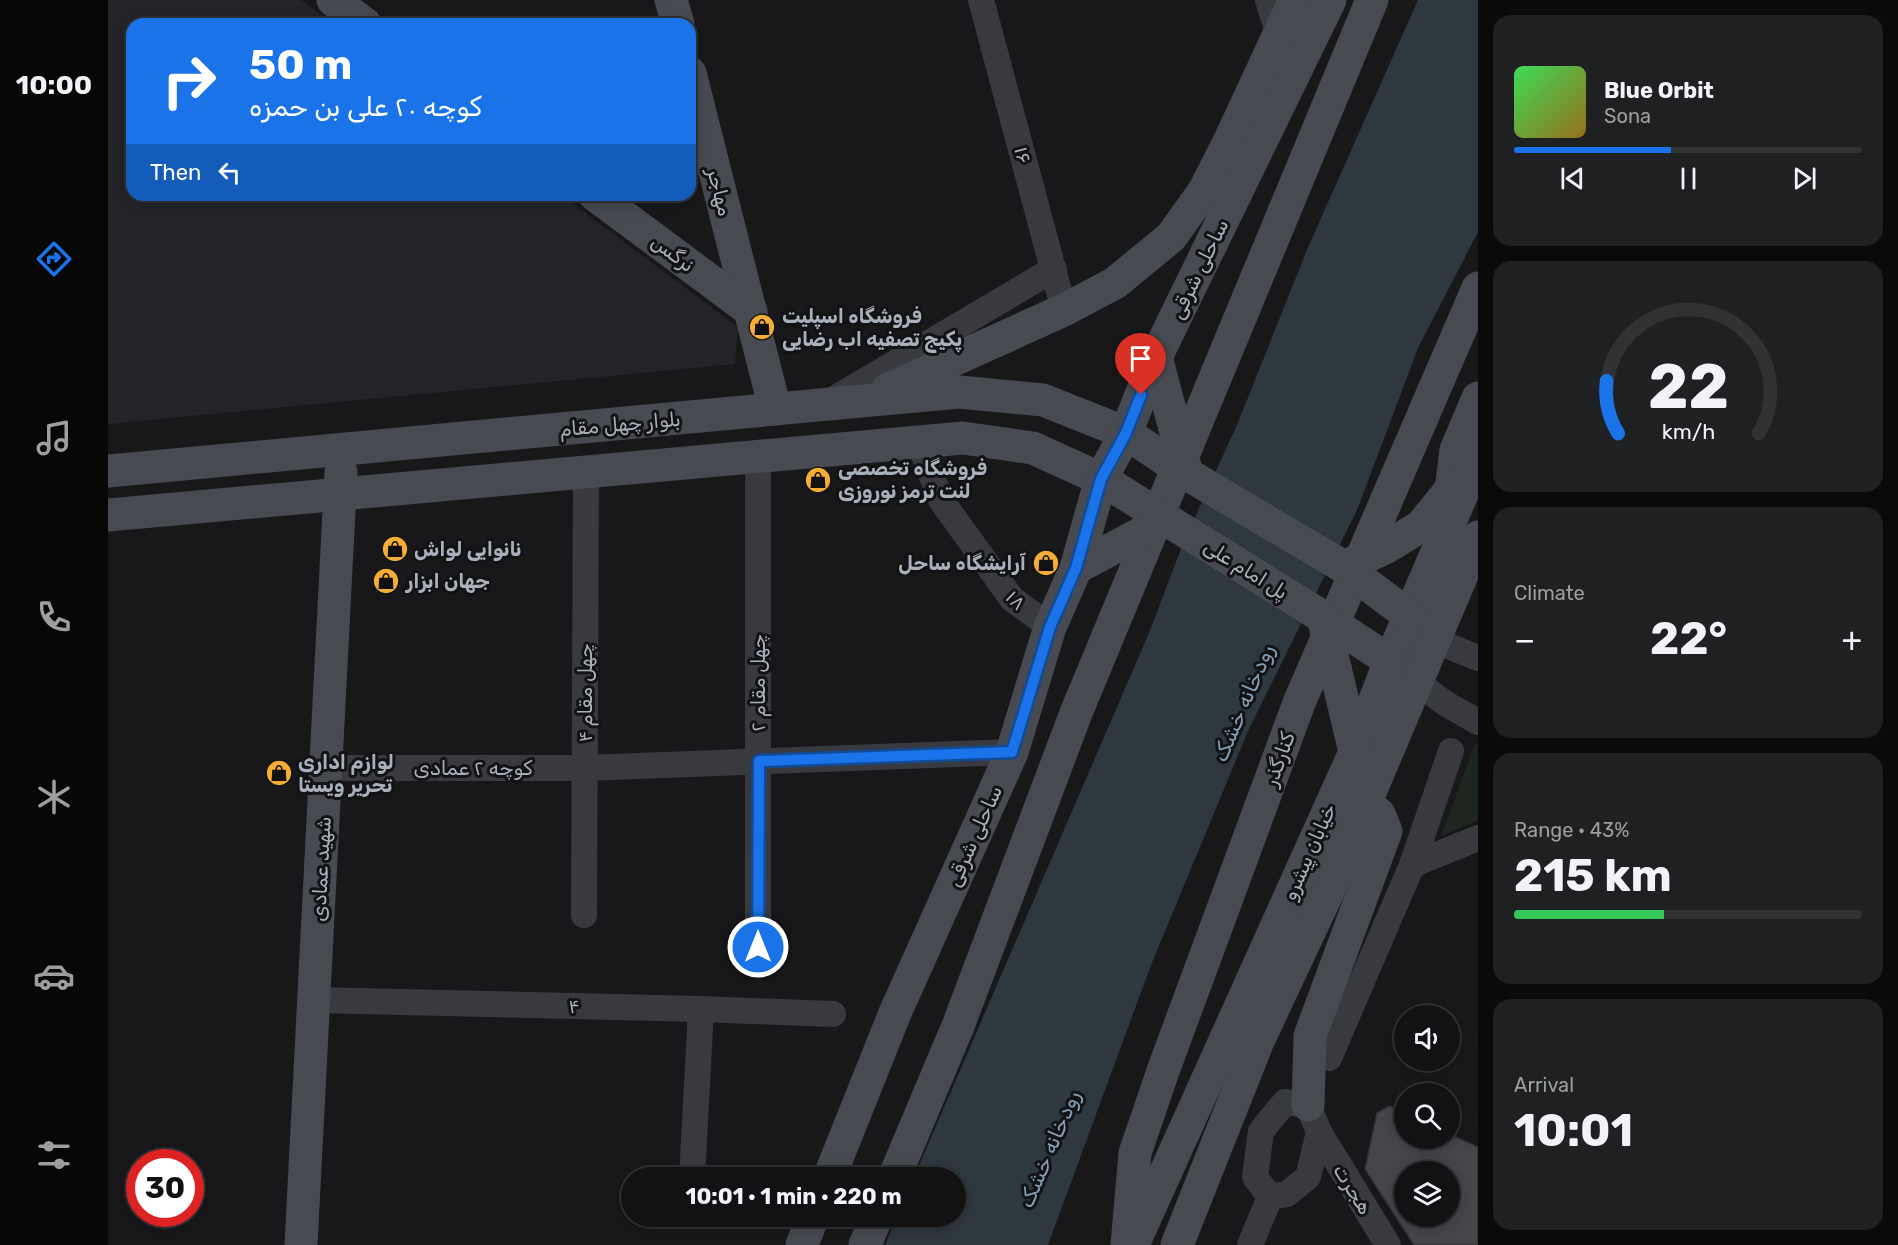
<!DOCTYPE html>
<html lang="en">
<head>
<meta charset="utf-8">
<style>
	body { margin:0; font-family:Rubik,Cairo,sans-serif; background:#1f2022; color:#f1f3f6; height:100vh; display:flex; flex-direction:column; font-size:22px; white-space:nowrap }
	* { box-sizing:border-box; margin:0 }
	p { font-size:20px; color:#9c9ea0 }
	.icon { flex:none; width:33px; height:33px; fill:none; stroke:currentColor; stroke-width:2; stroke-linecap:round; stroke-linejoin:round }
	.map { position:relative; flex:1; overflow:hidden }
	.details { display:flex; flex-direction:column; gap:15px; padding:15px; background:#0a0a0b; width:420px }
	.details>* { flex:none }
	.guide { position:absolute; left:18px; top:18px; width:570px; height:183px; border-radius:18px; box-shadow:0 3px 15px #0003,0 0 0 2px #313234; background:#1a73e8; color:#fff; overflow:hidden }
	.fabs { position:absolute; left:1286px; top:1005px; display:grid; gap:12px }
	.fabs a { display:grid; place-items:center; width:66px; height:66px; border-radius:50%; background:#121214; box-shadow:0 3px 15px #0003,0 0 0 2px #313234; font-size:30px }
	.speed { position:absolute; left:18px; top:1149px; display:flex; gap:12px; font-size:30px; font-weight:700; text-align:center }
	.speed>* { display:grid; place-content:center; width:78px; height:78px; border-radius:50%; background:#121214; box-shadow:0 3px 15px #0003,0 0 0 2px #313234; line-height:1 }
	.speed .limit { border:9px solid #d22; background:#fff; color:#111 }
	.pin { position:absolute; display:grid; place-items:center; width:51px; height:51px; color:#fff; margin:-62px -26px; border-radius:50% 50% 50% 0; rotate:-45deg; box-shadow:0 0 6px #0007 }
	.pin .icon { rotate:45deg }
	.me { position:absolute; width:66px; margin:-33px; rotate:0deg; stroke-linejoin:round; filter:drop-shadow(0 0 4px #0008) }
	.turn { display:flex; align-items:center; gap:21px; height:126px; padding:0 24px; font-size:27px }
	.turn .icon { width:78px; height:78px; stroke-width:2.5 }
	.turn b { display:block; font-size:42px; line-height:51px }
	.then { display:flex; align-items:center; height:57px; padding:0 24px; background:#0003; gap:12px; font-size:22px }
	.big { font-size:45px; font-weight:700; line-height:1.1 }
	.details .tile { flex:1; display:flex; flex-direction:column; justify-content:center; gap:9px; min-width:0; padding:0 21px; border-radius:18px; background:#1f2022 }
	.details .dial { align-items:center; gap:0 }
	.dial svg { height:156px; overflow:visible; fill:none; stroke:#313234; stroke-width:7; stroke-linecap:round; text-anchor:middle }
	.dial text { fill:#f1f3f6; stroke:none }
	.song { display:flex; align-items:center; gap:18px }
	.cover { width:72px; height:72px; border-radius:9px; background:linear-gradient(135deg,hsl(130 70% 55%),hsl(40 70% 35%)) }
	.played { height:6px; border-radius:3px; background:linear-gradient(90deg,#1a73e8 45%,#313234 45%) }
	.keys { display:flex; justify-content:space-around; direction:ltr }
	.heat { display:flex; justify-content:space-between; align-items:center; font-size:33px; direction:ltr }
	.charge { height:9px; border-radius:4px; background:linear-gradient(90deg,#34c759 43%,#313234 0) }
	.trip { position:absolute; left:513px; top:1167px; width:345px; height:60px; border-radius:30px; background:#121214; box-shadow:0 3px 15px #0003,0 0 0 2px #313234; font-weight:700; line-height:60px; text-align:center }
	main { display:flex; flex:1; min-height:0 }
	.menu { display:flex; flex-direction:column; width:108px; justify-content:space-around; align-items:center; background:#070708; color:#9c9ea0 }
	.menu .icon { width:42px; height:42px }
	.menu .selected { color:#1a73e8 }
	.menu b { font-size:27px; color:#f1f3f6 }
	.map>svg:first-child { display:block }
	.built { fill:#242428 }
	.green { fill:#1e261f }
	.water { fill:#2e383f }
	.building { fill:#44464b; stroke:#323237; stroke-width:1.5; fill-rule:evenodd }
	.lines { fill:none; stroke-linecap:round; stroke-linejoin:round }
	.street { stroke:#393a40; stroke-width:26 }
	.secondary { stroke:#474a50; stroke-width:33 }
	.secondary-bridge { stroke:#474a50; stroke-width:33 }
	.route-casing { stroke:#114b97; stroke-width:15 }
	.route { stroke:#1a73e8; stroke-width:10 }
	.labels { text-anchor:middle; dominant-baseline:central; stroke-width:6; stroke-linejoin:round; paint-order:stroke }
	.street-label { font-size:20px; fill:#aab0bb; stroke:#131316 }
	.poi-label { font-size:20px; font-weight:bold; fill:#aab0bb; stroke:#131316; text-anchor:start }
	.water-label { font-size:21px; font-style:italic; fill:#819fb6; stroke:#131316 }
</style>
</head>
<body>
<main>
<nav class="menu">
<b>10:00</b>
<svg class="icon selected" aria-label="directions" viewBox="0 0 24 24"><path d="M12 3l9 9-9 9-9-9zM9 14v-3h6M13 9l2 2-2 2"/></svg>
<svg class="icon" aria-label="music" viewBox="0 0 24 24"><path d="M9 18V5l10-2v13"/><circle cx="6" cy="18" r="3"/><circle cx="16" cy="16" r="3"/></svg>
<svg class="icon" aria-label="phone" viewBox="0 0 24 24"><path d="M5 4h4l2 5-3 2q2 4 5 5l2-3 5 2v4C11 20 4 13 5 4z"/></svg>
<svg class="icon" aria-label="climate" viewBox="0 0 24 24"><path d="M12 3v18M4 7l16 10M4 17L20 7"/></svg>
<svg class="icon" aria-label="car" viewBox="0 0 24 24"><path d="M5 17H2v-5l4-1 3-4h7l3 4 3 1v5h-3M9 17h6M6 11h13"/><circle cx="7" cy="17" r="2"/><circle cx="17" cy="17" r="2"/></svg>
<svg class="icon" aria-label="filters" viewBox="0 0 24 24"><path d="M4 7h16M4 17h16"/><circle cx="9" cy="7" r="2"/><circle cx="15" cy="17" r="2"/></svg>
</nav>
<div class="map">
<svg width="1370" height="1245" viewBox="0 0 1370 1245">
	<rect width="100%" height="100%" fill="#18181b"/>
	<path class="built" d="M0,0h193l32,24h-201v171h429l177,132 -3,37 -627,60z"/>
	<path class="green" d="M1367,744l3,2v74l-37,16z"/>
	<path class="water" d="M1310,0h60v232l-60,116 -61,162 -109,221 -97,234 -103,280h-163l12,-28 59,-1v-38l-42,-1 235,-544 35,-92 53,-116 72,-180z"/>
	<path class="building" d="M1281,1106l15,7v25h45v-4l29,13v98h-64l-49,-76 12,-56zM1296,1172h45v44h-45z"/>
	<g class="lines">
		<g class="street">
			<path d="M873,0l83,310"/>
			<path d="M1160,0l11,36"/>
			<path d="M721,402l225,-133"/>
			<path d="M811,442l22,58 71,99 38,28"/>
			<path d="M650,456v491"/>
			<path d="M1328,641l42,17"/>
			<path d="M1296,672l42,32 32,18"/>
			<path d="M219,768h257l428,-16"/>
			<path d="M1304,865l66,-27"/>
			<path d="M476,915l2,-444"/>
			<path d="M206,1000l387,9 132,5"/>
			<path d="M1221,1058l83,-193 39,-114"/>
			<path d="M1177,1102l23,3 11,27 -11,45 -21,17 -17,3 -15,-20 6,-46z"/>
			<path d="M1211,1132l69,113"/>
			<path d="M584,1178l9,-169"/>
			<path d="M1142,1245l20,-48"/>
		</g>
		<g class="secondary">
			<path d="M225,0l32,24"/>
			<path d="M563,0l7,24"/>
			<path d="M582,73l85,336"/>
			<path d="M487,195l156,116"/>
			<path d="M779,390l177,-80 51,-27 56,-46 33,-46 26,-51 65,-140"/>
			<path d="M0,471l851,-79 84,8 83,33"/>
			<path d="M1343,490l5,-40 22,-52"/>
			<path d="M0,515l855,-77 70,10 68,31"/>
			<path d="M1200,1105l2,-69 76,-205 -7,-17 -13,-10"/>
			<path d="M721,1178l66,-165 117,-261 38,-125 26,-59 25,-89 25,-46 30,-76 174,-357"/>
			<path d="M786,1178l64,-152 118,-313 296,-713"/>
			<path d="M1028,1238l219,-486 35,-91 88,-204"/>
			<path d="M193,1245l40,-773"/>
			<path d="M694,1245l11,-29"/>
			<path d="M757,1245l12,-29"/>
			<path d="M1019,1245l8,-92 28,-82 136,-368 179,-415"/>
			<path d="M1069,1245l81,-204 69,-147 151,-357"/>
		</g>
		<g class="secondary-bridge">
			<path d="M1048,357l31,117"/>
			<path d="M1018,433l61,41 157,93 67,50"/>
			<path d="M993,479l222,138 67,44"/>
			<path d="M1236,567l43,-20 34,-21 31,-38"/>
			<path d="M968,568l90,-48"/>
			<path d="M1215,617l32,135"/>
		</g>
	</g>
	<g class="lines">
		<g class="route-casing">
			<path id="route" d="M650,947l1,-186 253,-9 38,-125 26,-59 25,-89 25,-46 15,-38"/>
		</g>
		<use href="#route" class="route"/>
	</g>
	<defs>
		<g id="shop-disc" transform="scale(1.35)"><circle r="9.5" fill="#f6ad35" stroke="#131316"/><path d="M-5-2.5h2.3a2.7 3.5 0 0 1 5.4 0H5L5.5 6h-11ZM-1.5-2.5h3a1.5 2.3 0 0 0-3 0Z" fill="#111"/></g>
	</defs>
	<g fill-rule="evenodd">
		<use href="#shop-disc" x="654" y="327"/>
		<use href="#shop-disc" x="710" y="480"/>
		<use href="#shop-disc" x="287" y="549"/>
		<use href="#shop-disc" x="938" y="563"/>
		<use href="#shop-disc" x="278" y="581"/>
		<use href="#shop-disc" x="171" y="773"/>
	</g>
	<g class="labels">
		<g class="street-label">
			<text transform="translate(915 155) rotate(75)">۱۶</text>
			<text transform="translate(612 192) rotate(76)">مهاجر</text>
			<text transform="translate(565 253) rotate(37)">نرگس</text>
			<text transform="translate(1091 269) rotate(-64)">ساحلی شرقی</text>
			<text transform="translate(512 424) rotate(-5)">بلوار چهل مقام</text>
			<text transform="translate(1138 569) rotate(32)">پل امام علی</text>
			<text transform="translate(908 600) rotate(44)">۱۸</text>
			<text transform="translate(650 683) rotate(-90)">چهل مقام ۲</text>
			<text transform="translate(477 693) rotate(-90)">چهل مقام ۴</text>
			<text transform="translate(1171 759) rotate(-70)">کنارگذر</text>
			<text x="365" y="768">کوچه ۲ عمادی</text>
			<text transform="translate(866 836) rotate(-66)">ساحلی شرقی</text>
			<text transform="translate(1201 852) rotate(-66)">خیابان پیشرو</text>
			<text transform="translate(213 869) rotate(-87)">شهید عمادی</text>
			<text transform="translate(466 1006) rotate(1)">۴</text>
			<text transform="translate(1245 1189) rotate(58)">هجرت</text>
		</g>
		<g class="poi-label">
			<text x="674" y="316">فروشگاه اسپلیت<tspan x="674" dy="23">پکیج تصفیه اب رضایی</tspan></text>
			<text x="730" y="468">فروشگاه تخصصی<tspan x="730" dy="23">لنت ترمز نوروزی</tspan></text>
			<text x="306" y="549">نانوایی لواش</text>
			<text x="918" y="563" text-anchor="end">آرایشگاه ساحل</text>
			<text x="298" y="581">جهان ابزار</text>
			<text x="190" y="762">لوازم اداری<tspan x="190" dy="23">تحریر ویستا</tspan></text>
		</g>
		<g class="water-label">
			<text transform="translate(1135 703) rotate(-67)">رودخانه خشک</text>
			<text transform="translate(941 1149) rotate(-67)">رودخانه خشک</text>
		</g>
	</g>
</svg>
<div class="fabs">
<a><svg class="icon" aria-label="sound" viewBox="0 0 24 24"><path d="M4 9h4l5-4v14l-5-4H4zM17 9q2 3 0 6"/></svg></a>
<a><svg class="icon" aria-label="search" viewBox="0 0 24 24"><circle cx="10" cy="10" r="6"/><path d="M15 15l6 6"/></svg></a>
<a><svg class="icon" aria-label="layers" viewBox="0 0 24 24"><path d="M12 4l9 5-9 5-9-5zM3 14l9 5 9-5"/></svg></a>
</div>
<div class="speed"><div class="limit">30</div></div>
<div class="pin" style="left:1033px;top:395px;background:#d93025"><svg class="icon" aria-label="arrive" viewBox="0 0 24 24"><path d="M6 21V4h12l-3 4 3 4H6"/></svg></div>
<svg class="me" style="left:650px;top:947px" viewBox="-20 -20 40 40"><circle r="17" fill="#1a73e8" stroke="#fff" stroke-width="3"/><path d="M0-11L8 9 0 5-8 9z" fill="#fff"/></svg>
<div class="trip">10:01 · 1 min · 220 m</div>
<div class="guide">
<div class="turn"><svg class="icon" aria-label="right" viewBox="0 0 24 24"><path d="M7 20v-9h11M14 6l5 5-5 5"/></svg><div><b>50 m</b>کوچه ۲۰ علی بن حمزه</div></div>
<div class="then">Then<svg class="icon" aria-label="left" viewBox="0 0 24 24"><path d="M17 20v-9H6M10 6l-5 5 5 5"/></svg></div>
</div>
</div>
<section class="details">
<div class="tile">
<div class="song"><i class="cover"></i><div><b>Blue Orbit</b><p>Sona</p></div></div>
<div class="played"></div>
<div class="keys"><svg class="icon" aria-label="previous" viewBox="0 0 24 24"><path d="M18 5L8 12l10 7zM5 5v14"/></svg><svg class="icon" aria-label="pause" viewBox="0 0 24 24"><path d="M8 5v14M16 5v14"/></svg><svg class="icon" aria-label="next" viewBox="0 0 24 24"><path d="M6 5l10 7-10 7zM19 5v14"/></svg></div>
</div>
<div class="tile dial"><svg viewBox="0 0 100 80">
<path d="M14 69A42 42 0 1 1 86 69"/>
<path d="M14 69A42 42 0 0 1 8 42" stroke="#1a73e8"/>
<text x="50" y="56" font-size="32" font-weight="700">22</text>
<text x="50" y="72" font-size="11">km/h</text>
</svg></div>
<div class="tile"><p>Climate</p>
<div class="heat"><a>−</a><b class="big">22°</b><a>+</a></div>
</div>
<div class="tile"><p>Range · 43%</p><b class="big">215 km</b><div class="charge"></div></div>
<div class="tile"><p>Arrival</p><b class="big">10:01</b></div>
</section>
</main>
</body>
</html>
